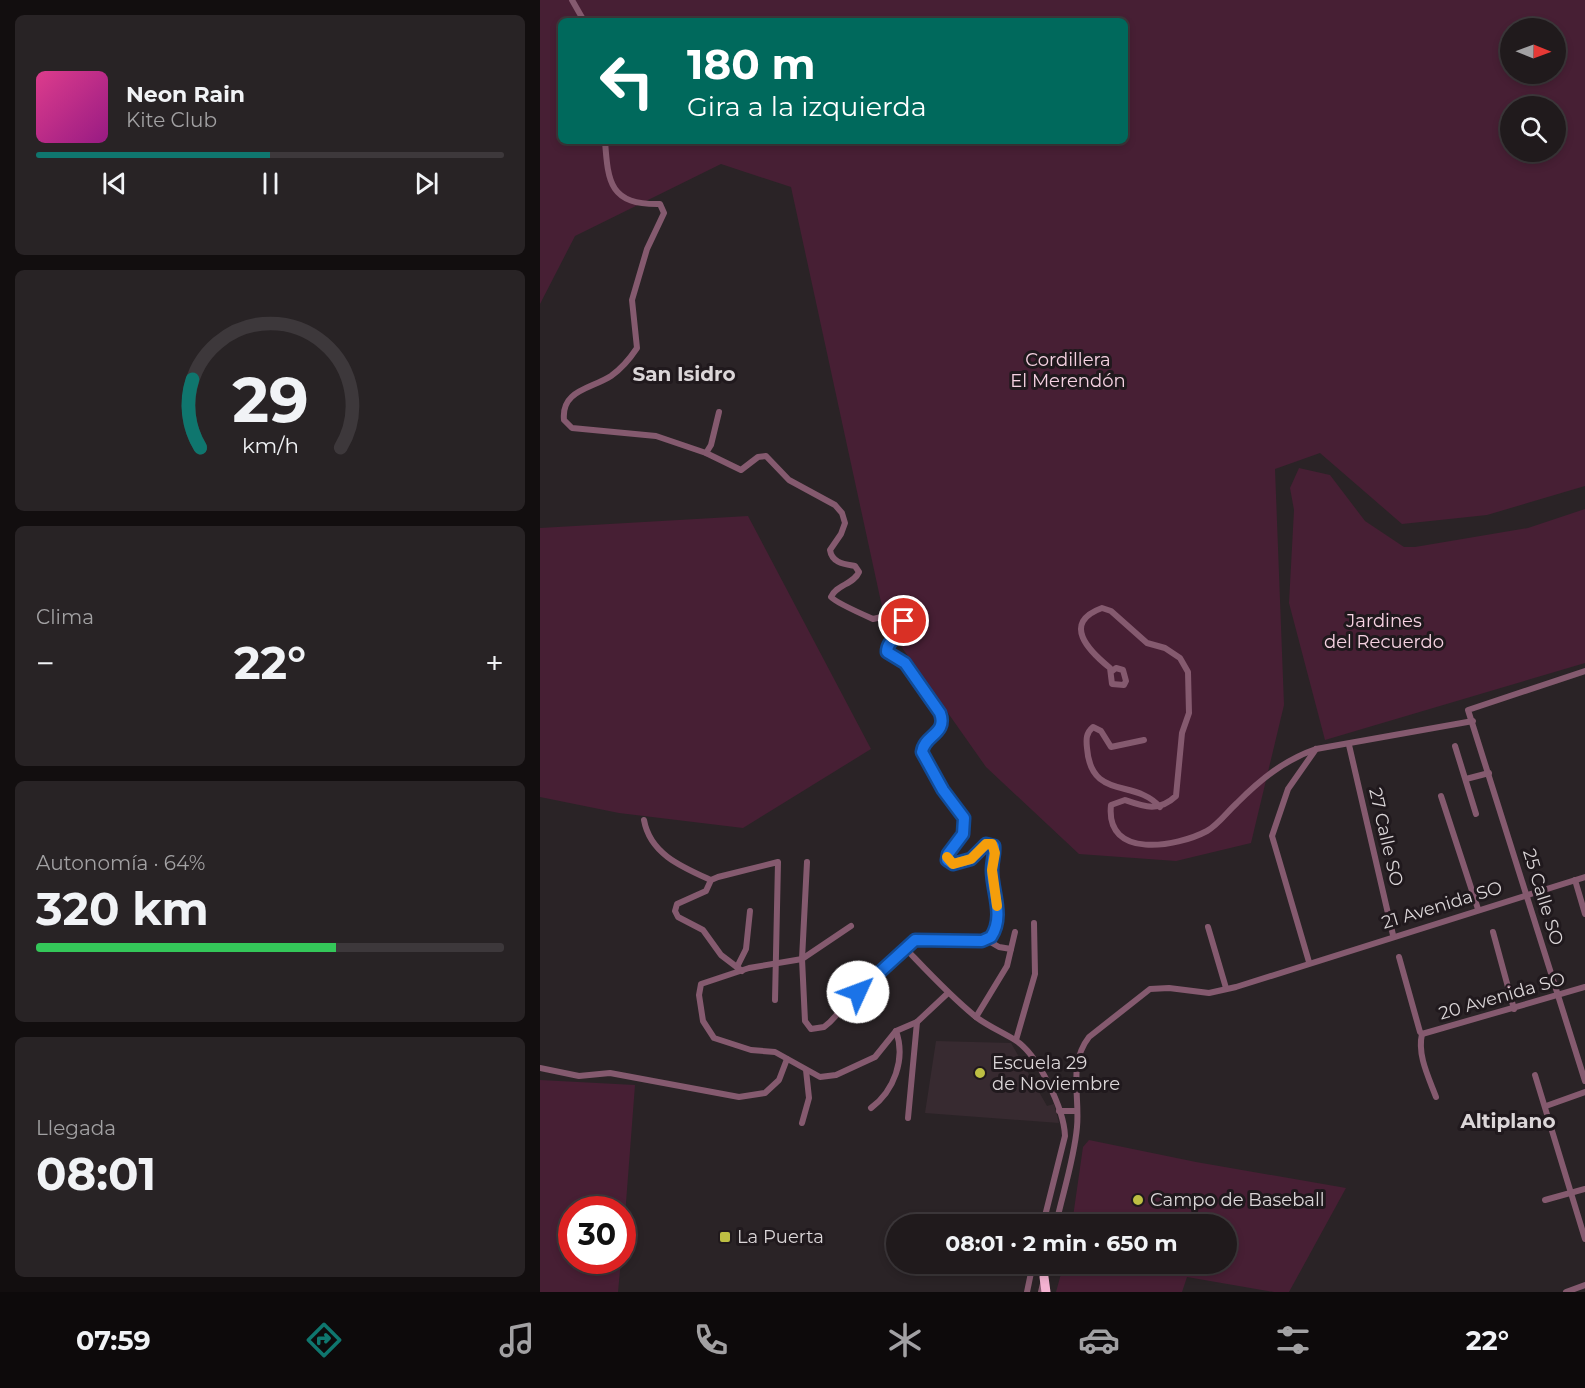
<!DOCTYPE html>
<html lang="es">
<head>
<meta charset="utf-8">
<style>
	body { margin:0; font-family:Montserrat,sans-serif; background:#282325; color:#f1f3f6; height:100vh; display:flex; flex-direction:column; font-size:22px; white-space:nowrap }
	* { box-sizing:border-box; margin:0 }
	p { font-size:20px; color:#a2a1a3 }
	.icon { flex:none; width:33px; height:33px; fill:none; stroke:currentColor; stroke-width:2; stroke-linecap:round; stroke-linejoin:round }
	.map { position:relative; flex:1; overflow:hidden }
	.side { display:flex; flex-direction:column; gap:15px; padding:15px; background:#120e0f; width:540px }
	.side>* { flex:none }
	.banner { position:absolute; left:18px; top:18px; width:570px; height:126px; border-radius:9px; box-shadow:0 3px 9px #0003,0 0 0 2px #3d383b; background:#00695c; color:#fff; overflow:hidden }
	.needle { width:39px; rotate:91deg }
	.fabs { position:absolute; left:960px; top:18px; display:grid; gap:12px }
	.fabs a { display:grid; place-items:center; width:66px; height:66px; border-radius:50%; background:#201a1c; box-shadow:0 3px 9px #0003,0 0 0 2px #3d383b; font-size:30px }
	.speed { position:absolute; left:18px; top:1196px; display:flex; gap:12px; font-size:30px; font-weight:700; text-align:center }
	.speed>* { display:grid; place-content:center; width:78px; height:78px; border-radius:50%; background:#201a1c; box-shadow:0 3px 9px #0003,0 0 0 2px #3d383b; line-height:1 }
	.speed .limit { border:9px solid #d22; background:#fff; color:#111 }
	.pin { position:absolute; display:grid; place-items:center; width:51px; height:51px; color:#fff; margin:-26px; border:3px solid #fff; border-radius:50%; box-shadow:0 2px 6px #0007 }
	.me { position:absolute; width:66px; margin:-33px; rotate:47deg; stroke-linejoin:round; filter:drop-shadow(0 0 4px #0008) }
	.turn { display:flex; align-items:center; gap:21px; height:126px; padding:0 30px; font-size:27px }
	.turn .icon { width:78px; height:78px; stroke-width:2.5 }
	.turn b { display:block; font-size:42px; line-height:51px }
	.big { font-size:45px; font-weight:700; line-height:1.1 }
	.side .card { flex:1; display:flex; flex-direction:column; justify-content:center; gap:9px; min-width:0; padding:0 21px; border-radius:9px; background:#282325 }
	.side .dial { align-items:center; gap:0 }
	.dial svg { height:156px; overflow:visible; fill:none; stroke:#3d383b; stroke-width:7; stroke-linecap:round; text-anchor:middle }
	.dial text { fill:#f1f3f6; stroke:none }
	.song { display:flex; align-items:center; gap:18px }
	.cover { width:72px; height:72px; border-radius:9px; background:linear-gradient(135deg,hsl(330 70% 55%),hsl(310 70% 35%)) }
	.played { height:6px; border-radius:3px; background:linear-gradient(90deg,#0f766e 50%,#3d383b 50%) }
	.keys { display:flex; justify-content:space-around; direction:ltr }
	.heat { display:flex; justify-content:space-between; align-items:center; font-size:33px; direction:ltr }
	.charge { height:9px; border-radius:4px; background:linear-gradient(90deg,#34c759 64%,#3d383b 0) }
	.trip { position:absolute; left:346px; top:1214px; width:351px; height:60px; border-radius:30px; background:#201a1c; box-shadow:0 3px 9px #0003,0 0 0 2px #3d383b; font-weight:700; line-height:60px; text-align:center }
	.menu { display:flex; height:96px; justify-content:space-around; align-items:center; background:#0d0a0b; color:#a2a1a3 }
	.menu .icon { width:42px; height:42px }
	.menu .selected { color:#0f766e }
	.menu b { font-size:27px; color:#f1f3f6 }
	main { display:flex; flex:1; min-height:0 }
	.map>svg:first-child { display:block }
	.built { fill:#372a30 }
	.green { fill:#471f34; fill-rule:evenodd }
	.lines { fill:none; stroke-linecap:round; stroke-linejoin:round }
	.minor { stroke:#855a6f; stroke-width:6 }
	.highway { stroke:#f4b2d1; stroke-width:9 }
	.route-casing { stroke:#114b97; stroke-width:15 }
	.route { stroke:#1a73e8; stroke-width:10 }
	.slow { stroke:#f59e0b; stroke-width:10 }
	.poi-dot { fill:#bdbf43; stroke:#20191d; stroke-width:2 }
	.labels { text-anchor:middle; dominant-baseline:central; stroke-width:6; stroke-linejoin:round; paint-order:stroke }
	.park-label { font-size:18px; fill:#f6d2e2; stroke:#20191d }
	.street-label { font-size:18px; fill:#dbd6d8; stroke:#20191d }
	.poi-label { font-size:18px; fill:#dbd6d8; stroke:#20191d; text-anchor:start }
	.neighbourhood-label { font-size:20px; font-weight:bold; fill:#dbd6d8; stroke:#20191d }
</style>
</head>
<body>
<main>
<section class="side">
<div class="card">
<div class="song"><i class="cover"></i><div><b>Neon Rain</b><p>Kite Club</p></div></div>
<div class="played"></div>
<div class="keys"><svg class="icon" aria-label="previous" viewBox="0 0 24 24"><path d="M18 5L8 12l10 7zM5 5v14"/></svg><svg class="icon" aria-label="pause" viewBox="0 0 24 24"><path d="M8 5v14M16 5v14"/></svg><svg class="icon" aria-label="next" viewBox="0 0 24 24"><path d="M6 5l10 7-10 7zM19 5v14"/></svg></div>
</div>
<div class="card dial"><svg viewBox="0 0 100 80">
<path d="M14 69A42 42 0 1 1 86 69"/>
<path d="M14 69A42 42 0 0 1 10 34" stroke="#0f766e"/>
<text x="50" y="56" font-size="32" font-weight="700">29</text>
<text x="50" y="72" font-size="11">km/h</text>
</svg></div>
<div class="card"><p>Clima</p>
<div class="heat"><a>−</a><b class="big">22°</b><a>+</a></div>
</div>
<div class="card"><p>Autonomía · 64%</p><b class="big">320 km</b><div class="charge"></div></div>
<div class="card"><p>Llegada</p><b class="big">08:01</b></div>
</section>
<div class="map">
<svg width="1045" height="1292" viewBox="0 0 1045 1292">
	<rect width="100%" height="100%" fill="#2a2326"/>
	<path class="built" d="M396,1041l75,2 36,63 7,-2 5,19 -134,-10z"/>
	<g class="green">
		<path d="M0,0h1045v486l-98,29 -85,9 -82,-71 -45,16 9,236 -33,138 -75,18 -97,-7 -93,-87 -100,-142 -95,-438 -70,-23 -146,72 -35,68zM21,21h564v120h-564zM970,28h46v46h-46zM970,106h46v46h-46z"/>
		<path d="M759,468l31,7 35,46 39,26h11l113,-19 57,-19v154l-260,77 -36,-137 5,-93 -4,-22z"/>
		<path d="M208,516l123,233 -128,79 -124,-15 -79,-16v-269z"/>
		<path d="M0,1080l95,5 -12,157 -1,-33h-50v51h49l-3,32h-78z"/>
		<path d="M549,1140l107,22 150,26 -57,104h-15l-87,-15 -5,15h-126l8,-29h163v-39h-155l11,-77z"/>
	</g>
	<g class="lines">
		<g class="minor">
			<path d="M32,0l12,21"/>
			<path d="M65,141c3,42 5,64 55,63l4,9 -17,36 -15,51 5,48c-6,9 -16,21 -26,28 -20,13 -50,14 -47,44l8,8 84,8 50,17 35,17 17,-13 8,-1 23,24 46,25 7,8 3,10 -4,11 -11,16c2,13 14,14 25,16l4,6c-5,12 -23,13 -28,25 4,5 33,18 42,22l22,-5 8,4 -1,13 -13,12 -2,9 18,11 36,55 -1,13 -18,18c5,25 45,57 43,78 -1,13 -17,20 -18,33 15,11 29,-6 39,-16l8,2 -2,24 6,38 -4,25 -12,8 -67,-1 -57,52 -28,30 -6,5 -13,2 -6,-8 -3,-62 5,-97"/>
			<path d="M166,453l5,-8 8,-33"/>
			<path d="M1045,671l-117,39 117,371"/>
			<path d="M571,672l5,-4 7,2 3,11 -2,4 -12,-1 -2,-16c-21,-17 -49,-45 -8,-60l9,3 36,32 18,5 15,10 8,14 1,41 -7,20 -6,63c-17,16 -31,11 -51,4l-14,5c-6,55 66,42 96,26 11,-6 21,-20 30,-28 23,-23 47,-43 79,-54l157,-28"/>
			<path d="M604,740l-33,7 -10,-16 -8,-4c-7,6 -7,12 -6,21 4,53 48,30 73,59"/>
			<path d="M809,745l44,190"/>
			<path d="M915,746l21,68"/>
			<path d="M926,779l23,-6"/>
			<path d="M901,796l37,113"/>
			<path d="M104,820c6,34 38,47 67,60"/>
			<path d="M1035,880l10,34"/>
			<path d="M311,926l-49,33 -53,9 -48,16 -2,11 4,26 11,17 37,12 24,2 45,25 16,-2 39,-18 21,-26 21,-9 31,-29"/>
			<path d="M668,927l18,61"/>
			<path d="M953,932l21,77"/>
			<path d="M447,940l12,7 12,2"/>
			<path d="M366,949c23,24 44,47 70,68 12,9 26,15 39,23 23,14 49,69 50,96l-22,88"/>
			<path d="M859,957l21,75 2,2 163,-47"/>
			<path d="M769,962l-37,-126 16,-47 28,-40"/>
			<path d="M197,967l9,-18 4,-38"/>
			<path d="M202,971l-21,-16 -18,-25 -25,-13 -3,-6 2,-7 29,-13 5,-11 7,-3 60,-15 -3,138"/>
			<path d="M436,1017l31,-51 8,-34"/>
			<path d="M882,1034c-5,21 7,44 14,63"/>
			<path d="M476,1040l19,-66 -1,-51"/>
			<path d="M0,1068l39,8 31,-3 129,24 26,-4 14,-13 8,-21"/>
			<path d="M995,1075l50,164"/>
			<path d="M1006,1106l39,-14"/>
			<path d="M331,1108c23,-17 35,-49 25,-77"/>
			<path d="M519,1111h18"/>
			<path d="M368,1118l9,-96"/>
			<path d="M262,1123l7,-25 -3,-28"/>
			<path d="M1005,1200l40,-11"/>
			<path d="M516,1224c7,-32 18,-64 21,-97 3,-31 -9,-63 12,-90l61,-48 19,-1 40,5 27,-6 349,-110"/>
			<path d="M487,1292l6,-29"/>
			<path d="M501,1292l7,-29"/>
			<path d="M1026,1292l19,-7"/>
		</g>
		<path class="highway" d="M504,1277l2,15"/>
	</g>
	<g class="lines">
		<g class="route-casing">
			<path id="route" d="M318,992l57,-52 67,1 9,-4c14,-21 1,-45 1,-67 0,-9 3,-16 2,-24l-8,-2 -15,15 -18,5 -6,-4 1,-6 15,-20 1,-16 -21,-28 -21,-38c2,-17 26,-18 18,-39l-35,-50 -18,-11c0,-14 17,-16 17,-31"/>
		</g>
		<use href="#route" class="route"/>
		<path class="slow" d="M407,857l6,7 18,-5 15,-15h6l3,9 -3,17 5,36"/>
	</g>
	<g class="poi-dot">
		<circle cx="440" cy="1073" r="6"/>
		<circle cx="598" cy="1200" r="6"/>
		<rect x="179" y="1231" width="12" height="12" rx="3"/>
	</g>
	<g class="labels">
		<g class="park-label">
			<text x="528" y="360">Cordillera<tspan x="528" dy="21">El Merendón</tspan></text>
			<text x="844" y="621">Jardines<tspan x="844" dy="21">del Recuerdo</tspan></text>
		</g>
		<g class="street-label">
			<text transform="translate(846 837) rotate(77)">27 Calle SO</text>
			<text transform="translate(1003 897) rotate(73)">25 Calle SO</text>
			<text transform="translate(902 905) rotate(-17)">21 Avenida SO</text>
			<text transform="translate(962 996) rotate(-16)">20 Avenida SO</text>
		</g>
		<g class="poi-label">
			<text x="452" y="1063">Escuela 29<tspan x="452" dy="21">de Noviembre</tspan></text>
			<text x="610" y="1200">Campo de Baseball</text>
			<text x="197" y="1237">La Puerta</text>
		</g>
		<g class="neighbourhood-label">
			<text x="144" y="374">San Isidro</text>
			<text x="968" y="1121">Altiplano</text>
		</g>
	</g>
</svg>
<div class="fabs">
<a><svg class="needle" viewBox="-14 -14 28 28"><path d="M0-13l5 13h-10z" fill="#e53935"/><path d="M0 13l5-13h-10z" fill="#a2a1a3"/></svg></a>
<a><svg class="icon" aria-label="search" viewBox="0 0 24 24"><circle cx="10" cy="10" r="6"/><path d="M15 15l6 6"/></svg></a>
</div>
<div class="speed"><div class="limit">30</div></div>
<div class="pin" style="left:364px;top:621px;background:#d93025"><svg class="icon" aria-label="arrive" viewBox="0 0 24 24"><path d="M6 21V4h12l-3 4 3 4H6"/></svg></div>
<svg class="me" style="left:318px;top:992px" viewBox="-20 -20 40 40"><circle r="19" fill="#fff"/><path d="M0-13L10 11 0 6-10 11z" fill="#1a73e8"/></svg>
<div class="trip">08:01 · 2 min · 650 m</div>
<div class="banner">
<div class="turn"><svg class="icon" aria-label="left" viewBox="0 0 24 24"><path d="M17 20v-9H6M10 6l-5 5 5 5"/></svg><div><b>180 m</b>Gira a la izquierda</div></div>
</div>
</div>
</main>
<nav class="menu">
<b>07:59</b>
<svg class="icon selected" aria-label="directions" viewBox="0 0 24 24"><path d="M12 3l9 9-9 9-9-9zM9 14v-3h6M13 9l2 2-2 2"/></svg>
<svg class="icon" aria-label="music" viewBox="0 0 24 24"><path d="M9 18V5l10-2v13"/><circle cx="6" cy="18" r="3"/><circle cx="16" cy="16" r="3"/></svg>
<svg class="icon" aria-label="phone" viewBox="0 0 24 24"><path d="M5 4h4l2 5-3 2q2 4 5 5l2-3 5 2v4C11 20 4 13 5 4z"/></svg>
<svg class="icon" aria-label="climate" viewBox="0 0 24 24"><path d="M12 3v18M4 7l16 10M4 17L20 7"/></svg>
<svg class="icon" aria-label="car" viewBox="0 0 24 24"><path d="M5 17H2v-5l4-1 3-4h7l3 4 3 1v5h-3M9 17h6M6 11h13"/><circle cx="7" cy="17" r="2"/><circle cx="17" cy="17" r="2"/></svg>
<svg class="icon" aria-label="filters" viewBox="0 0 24 24"><path d="M4 7h16M4 17h16"/><circle cx="9" cy="7" r="2"/><circle cx="15" cy="17" r="2"/></svg>
<b>22°</b>
</nav>
</body>
</html>
